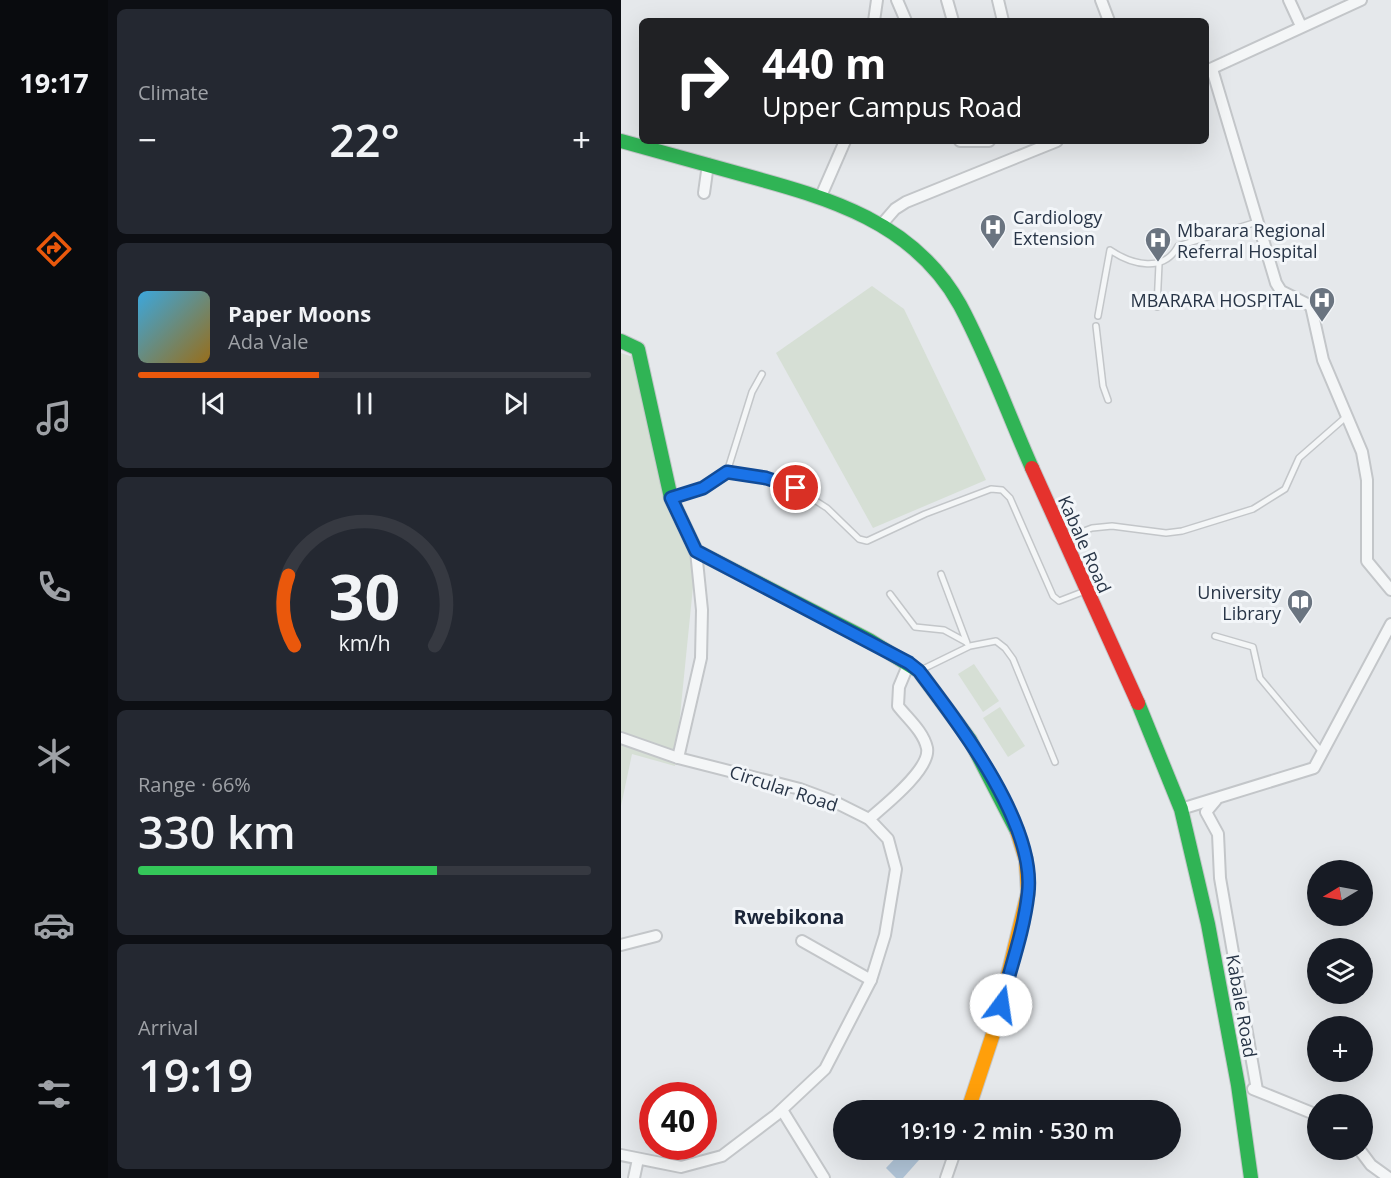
<!DOCTYPE html>
<html lang="en">
<head>
<meta charset="utf-8">
<style>
	body { margin:0; font-family:"Open Sans",sans-serif; background:#242831; color:#f1f3f6; height:100vh; display:flex; flex-direction:column; font-size:22px; white-space:nowrap }
	* { box-sizing:border-box; margin:0 }
	p { font-size:20px; color:#9ea1a6 }
	.icon { flex:none; width:33px; height:33px; fill:none; stroke:currentColor; stroke-width:2; stroke-linecap:round; stroke-linejoin:round }
	.map { position:relative; flex:1; overflow:hidden }
	.side { display:flex; flex-direction:column; gap:9px; padding:9px; background:#0d0f14; width:513px }
	.side>* { flex:none }
	.banner { position:absolute; left:18px; top:18px; width:570px; height:126px; border-radius:9px; box-shadow:0 6px 24px #0002; background:#202124; color:#fff; overflow:hidden }
	.needle { width:39px; rotate:260deg }
	.fabs { position:absolute; left:686px; top:860px; display:grid; gap:12px }
	.fabs a { display:grid; place-items:center; width:66px; height:66px; border-radius:50%; background:#171b24; box-shadow:0 6px 24px #0002; font-size:30px }
	.speed { position:absolute; left:18px; top:1082px; display:flex; gap:12px; font-size:30px; font-weight:700; text-align:center }
	.speed>* { display:grid; place-content:center; width:78px; height:78px; border-radius:50%; background:#171b24; box-shadow:0 6px 24px #0002; line-height:1 }
	.speed .limit { border:9px solid #d22; background:#fff; color:#111 }
	.pin { position:absolute; display:grid; place-items:center; width:51px; height:51px; color:#fff; margin:-26px; border:3px solid #fff; border-radius:50%; box-shadow:0 2px 6px #0007 }
	.me { position:absolute; width:66px; margin:-33px; rotate:14deg; stroke-linejoin:round; filter:drop-shadow(0 0 4px #0008) }
	.turn { display:flex; align-items:center; gap:21px; height:126px; padding:0 24px; font-size:27px }
	.turn .icon { width:78px; height:78px; stroke-width:2.5 }
	.turn b { display:block; font-size:42px; line-height:51px }
	.big { font-size:45px; font-weight:600; line-height:1.1 }
	.side .card { flex:1; display:flex; flex-direction:column; justify-content:center; gap:9px; min-width:0; padding:0 21px; border-radius:9px; background:#242831 }
	.side .dial { align-items:center; gap:0 }
	.dial svg { height:156px; overflow:visible; fill:none; stroke:#363941; stroke-width:7; stroke-linecap:round; text-anchor:middle }
	.dial text { fill:#f1f3f6; stroke:none }
	.song { display:flex; align-items:center; gap:18px }
	.cover { width:72px; height:72px; border-radius:9px; background:linear-gradient(135deg,hsl(200 70% 55%),hsl(40 70% 35%)) }
	.played { height:6px; border-radius:3px; background:linear-gradient(90deg,#ea580c 40%,#363941 40%) }
	.keys { display:flex; justify-content:space-around; direction:ltr }
	.heat { display:flex; justify-content:space-between; align-items:center; font-size:33px; direction:ltr }
	.charge { height:9px; border-radius:4px; background:linear-gradient(90deg,#34c759 66%,#363941 0) }
	.trip { position:absolute; left:212px; top:1100px; width:348px; height:60px; border-radius:30px; background:#171b24; box-shadow:0 6px 24px #0002; font-weight:600; line-height:60px; text-align:center }
	main { display:flex; flex:1; min-height:0 }
	.menu { display:flex; flex-direction:column; width:108px; justify-content:space-around; align-items:center; background:#090b0e; color:#9ea1a6 }
	.menu .icon { width:42px; height:42px }
	.menu .on { color:#ea580c }
	.menu b { font-size:27px; color:#f1f3f6 }
	.map>svg:first-child { display:block }
	.green { fill:#d6dfd5 }
	.water { fill:#b1c5d8 }
	.lines { fill:none; stroke-linecap:round; stroke-linejoin:round }
	.lane-casing { stroke:#c3c6c9; stroke-width:8 }
	.street-casing { stroke:#c3c6c9; stroke-width:14 }
	.fast-casing { stroke:#c3c6c9; stroke-width:16 }
	.slow-casing { stroke:#c3c6c9; stroke-width:16 }
	.jam-casing { stroke:#c3c6c9; stroke-width:16 }
	.lane { stroke:#f4f6f7; stroke-width:5 }
	.street { stroke:#f4f6f7; stroke-width:10 }
	.fast { stroke:#30b455; stroke-width:14 }
	.slow { stroke:#ff9f0a; stroke-width:14 }
	.jam { stroke:#e5322d; stroke-width:14 }
	.route-casing { stroke:#114b97; stroke-width:15 }
	.route { stroke:#1a73e8; stroke-width:10 }
	.labels { text-anchor:middle; dominant-baseline:central; stroke-width:6; stroke-linejoin:round; paint-order:stroke }
	.poi-label { font-size:18px; fill:#283547; stroke:#f3f6f9; text-anchor:start }
	.street-label { font-size:18px; fill:#283547; stroke:#f3f6f9 }
	.neighbourhood-label { font-size:20px; font-weight:bold; fill:#1b2538; stroke:#f3f6f9 }
</style>
</head>
<body>
<main>
<nav class="menu">
<b>19:17</b>
<svg class="icon on" aria-label="directions" viewBox="0 0 24 24"><path d="M12 3l9 9-9 9-9-9zM9 14v-3h6M13 9l2 2-2 2"/></svg>
<svg class="icon" aria-label="music" viewBox="0 0 24 24"><path d="M9 18V5l10-2v13"/><circle cx="6" cy="18" r="3"/><circle cx="16" cy="16" r="3"/></svg>
<svg class="icon" aria-label="phone" viewBox="0 0 24 24"><path d="M5 4h4l2 5-3 2q2 4 5 5l2-3 5 2v4C11 20 4 13 5 4z"/></svg>
<svg class="icon" aria-label="climate" viewBox="0 0 24 24"><path d="M12 3v18M4 7l16 10M4 17L20 7"/></svg>
<svg class="icon" aria-label="car" viewBox="0 0 24 24"><path d="M5 17H2v-5l4-1 3-4h7l3 4 3 1v5h-3M9 17h6M6 11h13"/><circle cx="7" cy="17" r="2"/><circle cx="17" cy="17" r="2"/></svg>
<svg class="icon" aria-label="filters" viewBox="0 0 24 24"><path d="M4 7h16M4 17h16"/><circle cx="9" cy="7" r="2"/><circle cx="15" cy="17" r="2"/></svg>
</nav>
<section class="side">
<div class="card"><p>Climate</p>
<div class="heat"><a>−</a><b class="big">22°</b><a>+</a></div>
</div>
<div class="card">
<div class="song"><i class="cover"></i><div><b>Paper Moons</b><p>Ada Vale</p></div></div>
<div class="played"></div>
<div class="keys"><svg class="icon" aria-label="previous" viewBox="0 0 24 24"><path d="M18 5L8 12l10 7zM5 5v14"/></svg><svg class="icon" aria-label="pause" viewBox="0 0 24 24"><path d="M8 5v14M16 5v14"/></svg><svg class="icon" aria-label="next" viewBox="0 0 24 24"><path d="M6 5l10 7-10 7zM19 5v14"/></svg></div>
</div>
<div class="card dial"><svg viewBox="0 0 100 80">
<path d="M14 69A42 42 0 1 1 86 69"/>
<path d="M14 69A42 42 0 0 1 11 33" stroke="#ea580c"/>
<text x="50" y="56" font-size="32" font-weight="700">30</text>
<text x="50" y="72" font-size="11">km/h</text>
</svg></div>
<div class="card"><p>Range · 66%</p><b class="big">330 km</b><div class="charge"></div></div>
<div class="card"><p>Arrival</p><b class="big">19:19</b></div>
</section>
<div class="map">
<svg width="770" height="1178" viewBox="0 0 770 1178">
	<rect width="100%" height="100%" fill="#e5e8eb"/>
	<g class="green">
		<path d="M251,286l32,23 82,171 -113,48 -97,-175z"/>
		<path d="M0,353l15,5 60,199 -21,209 -43,-12 -11,52z"/>
		<path d="M353,664l25,37 -16,11 -25,-38z"/>
		<path d="M379,707l25,39 -17,11 -25,-39z"/>
	</g>
	<path class="water" d="M283,1149h3l12,11 -16,18h-7l-10,-10z"/>
	<g class="lines">
		<g class="lane-casing">
			<g id="lane">
				<path d="M536,307l2,-43"/>
				<path d="M477,316l12,-66c22,15 54,23 68,-4l79,-24"/>
				<path d="M475,326l7,60 5,14"/>
				<path d="M106,472l25,-80 10,-18"/>
				<path d="M51,498l31,-10 24,-16 39,6 30,10 31,20 32,31 8,2 58,-27 66,-25 11,1 8,8 43,98 6,5 26,-10"/>
				<path d="M447,537l24,-9 20,-2 54,7 16,-2 71,-22 32,-20 14,-31 48,-42"/>
				<path d="M320,574l26,69"/>
				<path d="M269,594l25,33 29,3 22,12"/>
				<path d="M594,636l38,11 7,31 62,74"/>
				<path d="M300,670l49,-24 26,-5 9,7 8,11 42,103"/>
			</g>
		</g>
		<g class="street-casing">
			<g id="street">
				<path d="M276,0l9,21"/>
				<path d="M326,0l6,21"/>
				<path d="M377,0l5,21"/>
				<path d="M480,0l8,21"/>
				<path d="M668,0l12,26"/>
				<path d="M253,21l3,-21"/>
				<path d="M591,69l64,214 5,8 30,15 12,54 39,92 5,28v81l24,29"/>
				<path d="M585,71l155,-71"/>
				<path d="M339,141h29"/>
				<path d="M83,193l4,-29"/>
				<path d="M200,196l24,-55"/>
				<path d="M261,224l13,-15 11,-7 151,-61"/>
				<path d="M0,738l57,20 122,31 35,13 34,17 19,20 8,30 -11,66 -14,45 -46,89 -49,46 -54,41 -41,11 -60,-12"/>
				<path d="M57,758l23,-100 1,-48 -6,-59"/>
				<path d="M595,800l-10,12 12,22 2,44 37,212"/>
				<path d="M560,809l133,-41 77,-144"/>
				<path d="M248,819c15,-13 62,-50 58,-71 -4,-17 -19,-29 -29,-42l1,-19 10,-24"/>
				<path d="M181,941l69,39"/>
				<path d="M0,945l35,-9"/>
				<path d="M632,1089l64,26"/>
				<path d="M161,1110l42,68"/>
				<path d="M738,1149l12,16 18,13"/>
				<path d="M13,1178l4,-19"/>
				<path d="M325,1178l10,-29"/>
			</g>
		</g>
		<g class="fast-casing">
			<g id="fast">
				<path d="M0,141c41,11 82,23 123,34 85,23 170,47 216,130 28,52 48,109 72,163"/>
				<path d="M0,341l17,8 33,149 25,53 173,89 50,31 51,69 47,91"/>
				<path d="M517,703l43,106 27,115 30,161 13,93"/>
			</g>
		</g>
		<g class="slow-casing">
			<path id="slow" d="M347,1110l27,-82 33,-135 -2,-33 -9,-29"/>
		</g>
		<g class="jam-casing">
			<path id="jam" d="M411,468l106,235"/>
		</g>
		<use href="#lane" class="lane"/>
		<use href="#street" class="street"/>
		<use href="#fast" class="fast"/>
		<use href="#slow" class="slow"/>
		<use href="#jam" class="jam"/>
	</g>
	<g class="lines">
		<g class="route-casing">
			<path id="route" d="M175,488l-30,-10 -39,-6 -24,16 -32,10 25,53 213,112 10,8c40,53 118,154 109,223 -4,37 -18,75 -27,111"/>
		</g>
		<use href="#route" class="route"/>
	</g>
	<defs>
		<g id="hospital-pin" transform="scale(1.35)"><path d="M0 17L-7.5 6A9.5 9.5 0 1 1 7.5 6Z" fill="#6a7480" stroke="#f3f6f9"/><path d="M-5-5h3v3.5h4V-5h3V5h-3V1.5h-4V5h-3Z" fill="#fff"/></g>
		<g id="library-pin" transform="scale(1.35)"><path d="M0 17L-7.5 6A9.5 9.5 0 1 1 7.5 6Z" fill="#6a7480" stroke="#f3f6f9"/><path d="M-6-4Q-3-5.5-.7-3.5V5Q-3 3-6 4ZM6-4Q3-5.5 .7-3.5V5Q3 3 6 4Z" fill="#fff"/></g>
	</defs>
	<g fill-rule="evenodd">
		<use href="#hospital-pin" x="372" y="227"/>
		<use href="#hospital-pin" x="537" y="240"/>
		<use href="#hospital-pin" x="701" y="300"/>
		<use href="#library-pin" x="679" y="602"/>
	</g>
	<g class="labels">
		<g class="poi-label">
			<text x="392" y="217">Cardiology<tspan x="392" dy="21">Extension</tspan></text>
			<text x="556" y="230">Mbarara Regional<tspan x="556" dy="21">Referral Hospital</tspan></text>
			<text x="682" y="300" text-anchor="end">MBARARA HOSPITAL</text>
			<text x="660" y="592" text-anchor="end">University<tspan x="660" dy="21">Library</tspan></text>
		</g>
		<g class="street-label">
			<text transform="translate(464 544) rotate(66)">Kabale Road</text>
			<text transform="translate(163 788) rotate(18)">Circular Road</text>
			<text transform="translate(621 1006) rotate(80)">Kabale Road</text>
		</g>
		<g class="neighbourhood-label">
			<text x="168" y="916">Rwebikona</text>
		</g>
	</g>
</svg>
<div class="fabs">
<a><svg class="needle" viewBox="-14 -14 28 28"><path d="M0-13l5 13h-10z" fill="#e53935"/><path d="M0 13l5-13h-10z" fill="#9ea1a6"/></svg></a>
<a><svg class="icon" aria-label="layers" viewBox="0 0 24 24"><path d="M12 4l9 5-9 5-9-5zM3 14l9 5 9-5"/></svg></a>
<a>+</a>
<a>−</a>
</div>
<div class="speed"><div class="limit">40</div></div>
<div class="pin" style="left:175px;top:488px;background:#d93025"><svg class="icon" aria-label="arrive" viewBox="0 0 24 24"><path d="M6 21V4h12l-3 4 3 4H6"/></svg></div>
<svg class="me" style="left:380px;top:1005px" viewBox="-20 -20 40 40"><circle r="19" fill="#fff"/><path d="M0-13L10 11 0 6-10 11z" fill="#1a73e8"/></svg>
<div class="trip">19:19 · 2 min · 530 m</div>
<div class="banner">
<div class="turn"><svg class="icon" aria-label="right" viewBox="0 0 24 24"><path d="M7 20v-9h11M14 6l5 5-5 5"/></svg><div><b>440 m</b>Upper Campus Road</div></div>
</div>
</div>
</main>
</body>
</html>
